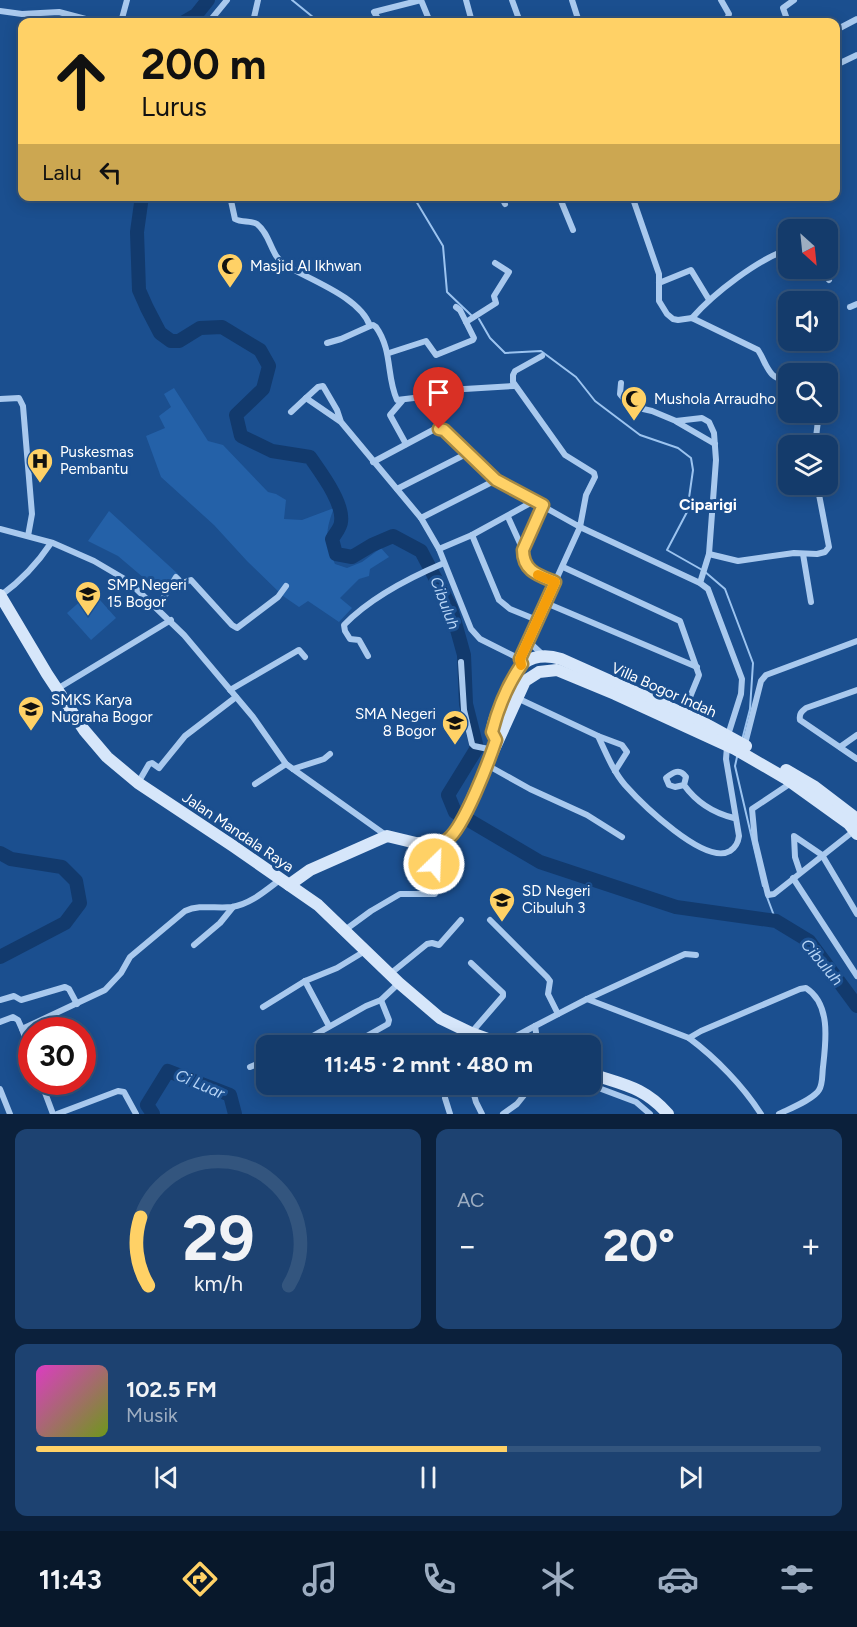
<!DOCTYPE html>
<html lang="id">
<head>
<meta charset="utf-8">
<style>
	body { margin:0; font-family:Figtree,sans-serif; background:#1d4271; color:#f1f3f6; height:100vh; display:flex; flex-direction:column; font-size:22px; white-space:nowrap }
	* { box-sizing:border-box; margin:0 }
	p { font-size:20px; color:#9dadc1 }
	.icon { flex:none; width:33px; height:33px; fill:none; stroke:currentColor; stroke-width:2; stroke-linecap:round; stroke-linejoin:round }
	.map { position:relative; height:1114px; overflow:hidden }
	.sheet { display:flex; flex-direction:column; gap:15px; padding:15px; background:#0b203b; flex:1 }
	.sheet>* { flex:none }
	.guide { position:absolute; left:18px; top:18px; width:822px; height:183px; border-radius:12px; box-shadow:0 3px 15px #0003,0 0 0 2px #33557e; background:#ffd166; color:#111; overflow:hidden }
	.needle { width:39px; rotate:153deg }
	.controls { position:absolute; left:778px; top:219px; display:grid; gap:12px }
	.controls a { display:grid; place-items:center; width:60px; height:60px; border-radius:12px; background:#143b6b; box-shadow:0 3px 15px #0003,0 0 0 2px #33557e; font-size:30px }
	.speed { position:absolute; left:18px; top:1017px; display:flex; gap:12px; font-size:30px; font-weight:700; text-align:center }
	.speed>* { display:grid; place-content:center; width:78px; height:78px; border-radius:50%; background:#143b6b; box-shadow:0 3px 15px #0003,0 0 0 2px #33557e; line-height:1 }
	.speed .limit { border:9px solid #d22; background:#fff; color:#111 }
	.pin { position:absolute; display:grid; place-items:center; width:51px; height:51px; color:#fff; margin:-62px -26px; border-radius:50% 50% 50% 0; rotate:-45deg; box-shadow:0 0 6px #0007 }
	.pin .icon { rotate:45deg }
	.me { position:absolute; width:66px; margin:-33px; rotate:24deg; stroke-linejoin:round; filter:drop-shadow(0 0 4px #0008) }
	.turn { display:flex; align-items:center; gap:21px; height:126px; padding:0 24px; font-size:27px }
	.turn .icon { width:78px; height:78px; stroke-width:2.5 }
	.turn b { display:block; font-size:42px; line-height:51px }
	.then { display:flex; align-items:center; height:57px; padding:0 24px; background:#0003; gap:12px; font-size:22px }
	.big { font-size:45px; font-weight:700; line-height:1.1 }
	.sheet .widget { flex:1; display:flex; flex-direction:column; justify-content:center; gap:9px; min-width:0; padding:0 21px; border-radius:12px; background:#1d4271 }
	.sheet .dial { align-items:center; gap:0 }
	.dial svg { height:156px; overflow:visible; fill:none; stroke:#33557e; stroke-width:7; stroke-linecap:round; text-anchor:middle }
	.dial text { fill:#f1f3f6; stroke:none }
	.song { display:flex; align-items:center; gap:18px }
	.cover { width:72px; height:72px; border-radius:9px; background:linear-gradient(135deg,hsl(310 70% 55%),hsl(80 70% 35%)) }
	.played { height:6px; border-radius:3px; background:linear-gradient(90deg,#ffd166 60%,#33557e 60%) }
	.keys { display:flex; justify-content:space-around; direction:ltr }
	.heat { display:flex; justify-content:space-between; align-items:center; font-size:33px; direction:ltr }
	.sheet .tiles { flex:1; display:grid; gap:15px; grid-template-columns:1fr 1fr }
	.widget:last-child { grid-column:span 2 }
	.trip { position:absolute; left:256px; top:1035px; width:345px; height:60px; border-radius:12px; background:#143b6b; box-shadow:0 3px 15px #0003,0 0 0 2px #33557e; font-weight:700; line-height:60px; text-align:center }
	.tab-bar { display:flex; height:96px; justify-content:space-around; align-items:center; background:#08182b; color:#9dadc1 }
	.tab-bar .icon { width:42px; height:42px }
	.tab-bar .current { color:#ffd166 }
	.tab-bar b { font-size:27px; color:#f1f3f6 }
	.map>svg:first-child { display:block }
	.green { fill:#2461a8 }
	.lines { fill:none; stroke-linecap:round; stroke-linejoin:round }
	.stream { stroke:#9cc4f0; stroke-width:2 }
	.river { stroke:#123a6d; stroke-width:14 }
	.street { stroke:#a9c9ee; stroke-width:6 }
	.secondary { stroke:#d6e6fa; stroke-width:12 }
	.route-casing { stroke:#a68842; stroke-width:15 }
	.route { stroke:#ffd166; stroke-width:10 }
	.slow { stroke:#f59e0b; stroke-width:10 }
	.labels { text-anchor:middle; dominant-baseline:central; stroke-width:6; stroke-linejoin:round; paint-order:stroke }
	.poi-label { font-size:15px; fill:#fff; stroke:#1b4f8f; text-anchor:start }
	.street-label { font-size:15px; fill:#fff; stroke:#1b4f8f }
	.neighbourhood-label { font-size:16px; font-weight:bold; fill:#fff; stroke:#1b4f8f }
	.water-label { font-size:16px; font-style:italic; fill:#b5d3f5; stroke:#1b4f8f }
</style>
</head>
<body>
<div class="map">
<svg width="857" height="1114" viewBox="0 0 857 1114">
	<rect width="100%" height="100%" fill="#1b4f8f"/>
	<g class="green">
		<path d="M174,388l34,53 15,4 45,47 8,2 10,6 -2,19 18,1 32,-12c-9,23 -9,33 1,56l12,4 15,-6 19,-14 8,9 -19,12 -1,7 -10,3 -19,19 12,10 -13,14 -31,-21 -9,6 -16,-11 -36,-35 -33,-36 -53,-48 -15,-41 19,-8 -6,-12 12,-9 -7,-13z"/>
		<path d="M109,511l69,63 -16,16 -8,-9 -3,3 -33,-28 -30,-15z"/>
		<path d="M92,591l24,27 -25,22 -24,-27z"/>
	</g>
	<g class="lines">
		<g class="stream">
			<path d="M292,0l27,22"/>
			<path d="M413,196l30,50 4,46 24,23"/>
			<path d="M479,319l11,19 15,15 36,-2 35,26 19,24 45,34 38,13 13,10 2,12 -6,42 -20,38 37,21 21,18 28,74 -3,46 -8,31"/>
			<path d="M737,757l-2,9 28,120"/>
			<path d="M767,897l9,24"/>
		</g>
		<g class="river">
			<path d="M184,22l12,-7 12,-15"/>
			<path d="M142,196l-5,36 2,58 8,18 13,25 11,8h8l21,-13 22,-1 38,23 9,16 -6,23 -27,26 5,21 31,15 38,6c11,16 34,46 31,65 0,5 -6,12 -9,17l4,15 16,3 20,-12 21,-9 28,15 30,57 13,47 2,49 11,44 -29,47 7,17 85,50 136,45 100,14 33,20 48,65"/>
			<path d="M0,853l11,6 51,8 14,14 4,22 -15,20 -65,34"/>
			<path d="M153,1114l-6,-9 21,-34 62,24 5,19"/>
		</g>
		<g class="street">
			<path d="M421,0l9,22"/>
			<path d="M466,0l6,22"/>
			<path d="M512,0l8,22"/>
			<path d="M572,0l7,22"/>
			<path d="M721,0l8,14 -3,8"/>
			<path d="M0,11l22,3 37,-2 38,10"/>
			<path d="M121,22l6,-22"/>
			<path d="M209,22l18,-22"/>
			<path d="M253,22l5,-22"/>
			<path d="M380,22l-6,-10 47,-12"/>
			<path d="M788,22l-5,-14 11,-8"/>
			<path d="M836,30l21,-11"/>
			<path d="M836,65l21,-10"/>
			<path d="M230,196l5,23c7,4 15,1 22,5 14,11 13,31 28,41 25,15 75,32 85,61"/>
			<path d="M501,196l4,8"/>
			<path d="M559,196l14,34"/>
			<path d="M632,196l27,78v27l8,13 6,5 5,1 14,-2 66,32c9,14 10,31 31,30"/>
			<path d="M821,268l8,12"/>
			<path d="M659,283l32,-13 17,28"/>
			<path d="M850,307l7,-3"/>
			<path d="M692,318c22,-25 66,-59 97,-69"/>
			<path d="M466,322l30,-19 -2,-7 15,-24 -14,-9"/>
			<path d="M327,343l14,-4 29,-13 3,-1 3,2c17,24 10,49 21,73l25,-3 26,-7 66,-4"/>
			<path d="M389,353l37,-12 10,14 37,-15 1,-2 -14,-28 -4,-3"/>
			<path d="M621,383l-1,11 10,12 22,5 24,10 26,-3 7,4 5,11 2,27 -7,94 -9,29"/>
			<path d="M0,399l19,-1 4,8 9,108 -4,22"/>
			<path d="M402,401l-12,14 16,29"/>
			<path d="M291,412l15,-14"/>
			<path d="M341,422l-4,-12 -14,-24 -5,1 -12,11 35,24 80,96 75,-38"/>
			<path d="M677,422l38,22"/>
			<path d="M815,446l4,-34"/>
			<path d="M373,462l60,-32h11l52,50 84,47 6,-32 9,-18 -1,-4 -29,-18 -52,-73v-7l2,-4 27,-15"/>
			<path d="M397,489l71,-36"/>
			<path d="M534,501l-62,34 27,65 11,9 27,11"/>
			<path d="M543,505l-20,45c0,21 15,25 32,32"/>
			<path d="M508,517l15,33"/>
			<path d="M421,518l18,31 32,80 9,10 40,20"/>
			<path d="M0,529l53,14 41,18 34,20 56,54 69,82 33,47 101,72"/>
			<path d="M439,549l33,-14"/>
			<path d="M709,554l29,7 56,-8 23,1 8,-2 4,-5 -12,-63"/>
			<path d="M803,554l8,48"/>
			<path d="M563,567l117,54 19,54 -16,39"/>
			<path d="M0,596c21,-15 37,-32 51,-53"/>
			<path d="M546,603l151,64"/>
			<path d="M158,607l18,-30 6,6 9,-3 41,45 5,3 41,-31 8,-11"/>
			<path d="M528,641l15,14"/>
			<path d="M368,656l-9,-16 -9,-1 -5,-8 -1,-6c25,-26 67,-48 100,-62"/>
			<path d="M461,662l3,48 8,34 2,2 19,4"/>
			<path d="M522,664l-2,-5 60,-132 120,56 8,6 34,90 -1,15 -13,41 -2,24 13,77c-1,7 -3,11 -9,15 -25,15 -89,-48 -105,-66 -12,-14 -19,-32 -27,-49"/>
			<path d="M57,689l114,-69"/>
			<path d="M230,690l67,-39 2,-1 6,7"/>
			<path d="M857,690l-51,18c-5,4 -7,6 -6,12l57,39"/>
			<path d="M517,698l81,38 24,9 5,7 -12,19"/>
			<path d="M745,744l16,-63 5,-6 91,-34"/>
			<path d="M840,747l17,-12"/>
			<path d="M487,765l43,24 57,26 35,22"/>
			<path d="M293,769l31,-10 6,-5"/>
			<path d="M138,783l11,-19 3,-1 7,5 26,-32 51,-39"/>
			<path d="M791,783l-39,26 3,32 13,54 6,-1 81,-64"/>
			<path d="M255,784l31,-20"/>
			<path d="M684,785l-9,2 -6,-2 -3,-7c7,-6 14,-10 20,-1l-2,8c13,18 29,28 50,33"/>
			<path d="M800,872l-5,-15 -1,-21 28,19 35,59"/>
			<path d="M793,878l64,98"/>
			<path d="M490,920l57,57 3,4 -2,13 10,20"/>
			<path d="M345,930l26,-19 29,-17h35c3,-16 -1,-34 0,-51"/>
			<path d="M194,945l26,-22 13,-16"/>
			<path d="M471,963l32,30v3l-32,37"/>
			<path d="M390,974l37,-30 5,-1 7,2 22,-25"/>
			<path d="M305,981l24,45"/>
			<path d="M587,999l98,-45 11,1"/>
			<path d="M0,1000l14,-4 7,4 44,-13 4,2 8,15"/>
			<path d="M263,1007l42,-26 32,-13 28,-17"/>
			<path d="M0,1022l13,-5 5,3 4,9 83,-39 16,-17 9,-16 55,-46c15,-7 31,-2 47,-4 19,-3 34,-17 49,-28"/>
			<path d="M22,1029l10,27"/>
			<path d="M689,1038l12,-7 99,-42 6,-1c25,16 20,53 17,79 -1,7 0,17 -4,23 -5,9 -30,19 -40,24"/>
			<path d="M501,1042l6,-1 28,-15"/>
			<path d="M295,1046l71,-40 15,-6 18,-17"/>
			<path d="M349,1046l39,-22 1,-4 -8,-20"/>
			<path d="M538,1046l-3,-20 52,-27 102,39c27,20 54,48 72,76"/>
			<path d="M250,1067l17,-7"/>
			<path d="M41,1082l12,32"/>
			<path d="M471,1084l5,18 6,12"/>
			<path d="M588,1084l48,18 14,12"/>
			<path d="M271,1088l6,-4"/>
			<path d="M0,1089l10,25"/>
			<path d="M445,1098l5,16"/>
			<path d="M57,1114l61,-23 6,1 12,22"/>
			<path d="M503,1114l14,-10 16,-20"/>
		</g>
		<g class="secondary">
			<path d="M0,595l47,79 37,56 23,27 31,26 95,63 85,59 81,78 41,35 31,15 36,13"/>
			<path d="M496,740c-1,-3 -3,-5 -4,-8 -1,-12 23,-63 32,-69 11,-8 24,-8 37,-4l143,64 42,23"/>
			<path d="M786,770l29,17 42,32"/>
			<path d="M289,885l21,-15 77,-34 29,7h19l13,-3 8,-9 11,-22 58,-128 14,-9 18,-2 58,24 120,55 50,29 64,46 8,10"/>
			<path d="M591,1074c33,11 53,13 77,40"/>
		</g>
	</g>
	<g class="lines">
		<g class="route-casing">
			<path id="route" d="M434,864l1,-21c5,0 10,-1 13,-4 16,-12 41,-78 48,-99l-4,-8c6,-24 16,-48 30,-68l-2,-5 35,-77c-17,-7 -32,-11 -32,-32l20,-45 -47,-25 -52,-50 -5,-1"/>
		</g>
		<use href="#route" class="route"/>
		<path class="slow" d="M521,665l-1,-6 35,-77 -17,-7"/>
	</g>
	<defs>
		<g id="mosque-pin" transform="scale(1.35)"><path d="M0 17L-7.5 6A9.5 9.5 0 1 1 7.5 6Z" fill="#ffd166" stroke="#1b4f8f"/><path d="M3.5-4.9A6 6 0 1 0 3.5 4.9A5 5 0 1 1 3.5-4.9Z" fill="#111"/></g>
		<g id="hospital-pin" transform="scale(1.35)"><path d="M0 17L-7.5 6A9.5 9.5 0 1 1 7.5 6Z" fill="#ffd166" stroke="#1b4f8f"/><path d="M-5-5h3v3.5h4V-5h3V5h-3V1.5h-4V5h-3Z" fill="#111"/></g>
		<g id="school-pin" transform="scale(1.35)"><path d="M0 17L-7.5 6A9.5 9.5 0 1 1 7.5 6Z" fill="#ffd166" stroke="#1b4f8f"/><path d="M0-5L7-2L0 1L-7-2ZM-4 1L0 2.5L4 1V4Q0 6-4 4Z" fill="#111"/></g>
	</defs>
	<g fill-rule="evenodd">
		<use href="#mosque-pin" x="230" y="266"/>
		<use href="#mosque-pin" x="634" y="399"/>
		<use href="#hospital-pin" x="40" y="461"/>
		<use href="#school-pin" x="88" y="594"/>
		<use href="#school-pin" x="31" y="709"/>
		<use href="#school-pin" x="455" y="723"/>
		<use href="#school-pin" x="502" y="900"/>
	</g>
	<g class="labels">
		<g class="poi-label">
			<text x="250" y="266">Masjid Al Ikhwan</text>
			<text x="654" y="399">Mushola Arraudho</text>
			<text x="60" y="452">Puskesmas<tspan x="60" dy="17">Pembantu</tspan></text>
			<text x="107" y="585">SMP Negeri<tspan x="107" dy="17">15 Bogor</tspan></text>
			<text x="51" y="700">SMKS Karya<tspan x="51" dy="17">Nugraha Bogor</tspan></text>
			<text x="436" y="714" text-anchor="end">SMA Negeri<tspan x="436" dy="17">8 Bogor</tspan></text>
			<text x="522" y="891">SD Negeri<tspan x="522" dy="17">Cibuluh 3</tspan></text>
		</g>
		<g class="street-label">
			<text transform="translate(664 690) rotate(24)">Villa Bogor Indah</text>
			<text transform="translate(238 832) rotate(34)">Jalan Mandala Raya</text>
		</g>
		<g class="neighbourhood-label">
			<text x="708" y="504">Ciparigi</text>
		</g>
		<g class="water-label">
			<text transform="translate(445 603) rotate(69)">Cibuluh</text>
			<text transform="translate(822 962) rotate(50)">Cibuluh</text>
			<text transform="translate(200 1084) rotate(23)">Ci Luar</text>
		</g>
	</g>
</svg>
<div class="controls">
<a><svg class="needle" viewBox="-14 -14 28 28"><path d="M0-13l5 13h-10z" fill="#e53935"/><path d="M0 13l5-13h-10z" fill="#9dadc1"/></svg></a>
<a><svg class="icon" aria-label="sound" viewBox="0 0 24 24"><path d="M4 9h4l5-4v14l-5-4H4zM17 9q2 3 0 6"/></svg></a>
<a><svg class="icon" aria-label="search" viewBox="0 0 24 24"><circle cx="10" cy="10" r="6"/><path d="M15 15l6 6"/></svg></a>
<a><svg class="icon" aria-label="layers" viewBox="0 0 24 24"><path d="M12 4l9 5-9 5-9-5zM3 14l9 5 9-5"/></svg></a>
</div>
<div class="speed"><div class="limit">30</div></div>
<div class="pin" style="left:439px;top:429px;background:#d93025"><svg class="icon" aria-label="arrive" viewBox="0 0 24 24"><path d="M6 21V4h12l-3 4 3 4H6"/></svg></div>
<svg class="me" style="left:434px;top:864px" viewBox="-20 -20 40 40"><circle r="17" fill="#ffd166" stroke="#fff" stroke-width="3"/><path d="M0-11L8 9 0 5-8 9z" fill="#fff"/></svg>
<div class="trip">11:45 · 2 mnt · 480 m</div>
<div class="guide">
<div class="turn"><svg class="icon" aria-label="ahead" viewBox="0 0 24 24"><path d="M12 20V5M6 11l6-6 6 6"/></svg><div><b>200 m</b>Lurus</div></div>
<div class="then">Lalu<svg class="icon" aria-label="left" viewBox="0 0 24 24"><path d="M17 20v-9H6M10 6l-5 5 5 5"/></svg></div>
</div>
</div>
<section class="sheet">
<div class="tiles">
<div class="widget dial"><svg viewBox="0 0 100 80">
<path d="M14 69A42 42 0 1 1 86 69"/>
<path d="M14 69A42 42 0 0 1 10 34" stroke="#ffd166"/>
<text x="50" y="56" font-size="32" font-weight="700">29</text>
<text x="50" y="72" font-size="11">km/h</text>
</svg></div>
<div class="widget"><p>AC</p>
<div class="heat"><a>−</a><b class="big">20°</b><a>+</a></div>
</div>
<div class="widget">
<div class="song"><i class="cover"></i><div><b>102.5 FM</b><p>Musik</p></div></div>
<div class="played"></div>
<div class="keys"><svg class="icon" aria-label="previous" viewBox="0 0 24 24"><path d="M18 5L8 12l10 7zM5 5v14"/></svg><svg class="icon" aria-label="pause" viewBox="0 0 24 24"><path d="M8 5v14M16 5v14"/></svg><svg class="icon" aria-label="next" viewBox="0 0 24 24"><path d="M6 5l10 7-10 7zM19 5v14"/></svg></div>
</div>
</div>
</section>
<nav class="tab-bar">
<b>11:43</b>
<svg class="icon current" aria-label="directions" viewBox="0 0 24 24"><path d="M12 3l9 9-9 9-9-9zM9 14v-3h6M13 9l2 2-2 2"/></svg>
<svg class="icon" aria-label="music" viewBox="0 0 24 24"><path d="M9 18V5l10-2v13"/><circle cx="6" cy="18" r="3"/><circle cx="16" cy="16" r="3"/></svg>
<svg class="icon" aria-label="phone" viewBox="0 0 24 24"><path d="M5 4h4l2 5-3 2q2 4 5 5l2-3 5 2v4C11 20 4 13 5 4z"/></svg>
<svg class="icon" aria-label="climate" viewBox="0 0 24 24"><path d="M12 3v18M4 7l16 10M4 17L20 7"/></svg>
<svg class="icon" aria-label="car" viewBox="0 0 24 24"><path d="M5 17H2v-5l4-1 3-4h7l3 4 3 1v5h-3M9 17h6M6 11h13"/><circle cx="7" cy="17" r="2"/><circle cx="17" cy="17" r="2"/></svg>
<svg class="icon" aria-label="filters" viewBox="0 0 24 24"><path d="M4 7h16M4 17h16"/><circle cx="9" cy="7" r="2"/><circle cx="15" cy="17" r="2"/></svg>
</nav>
</body>
</html>
